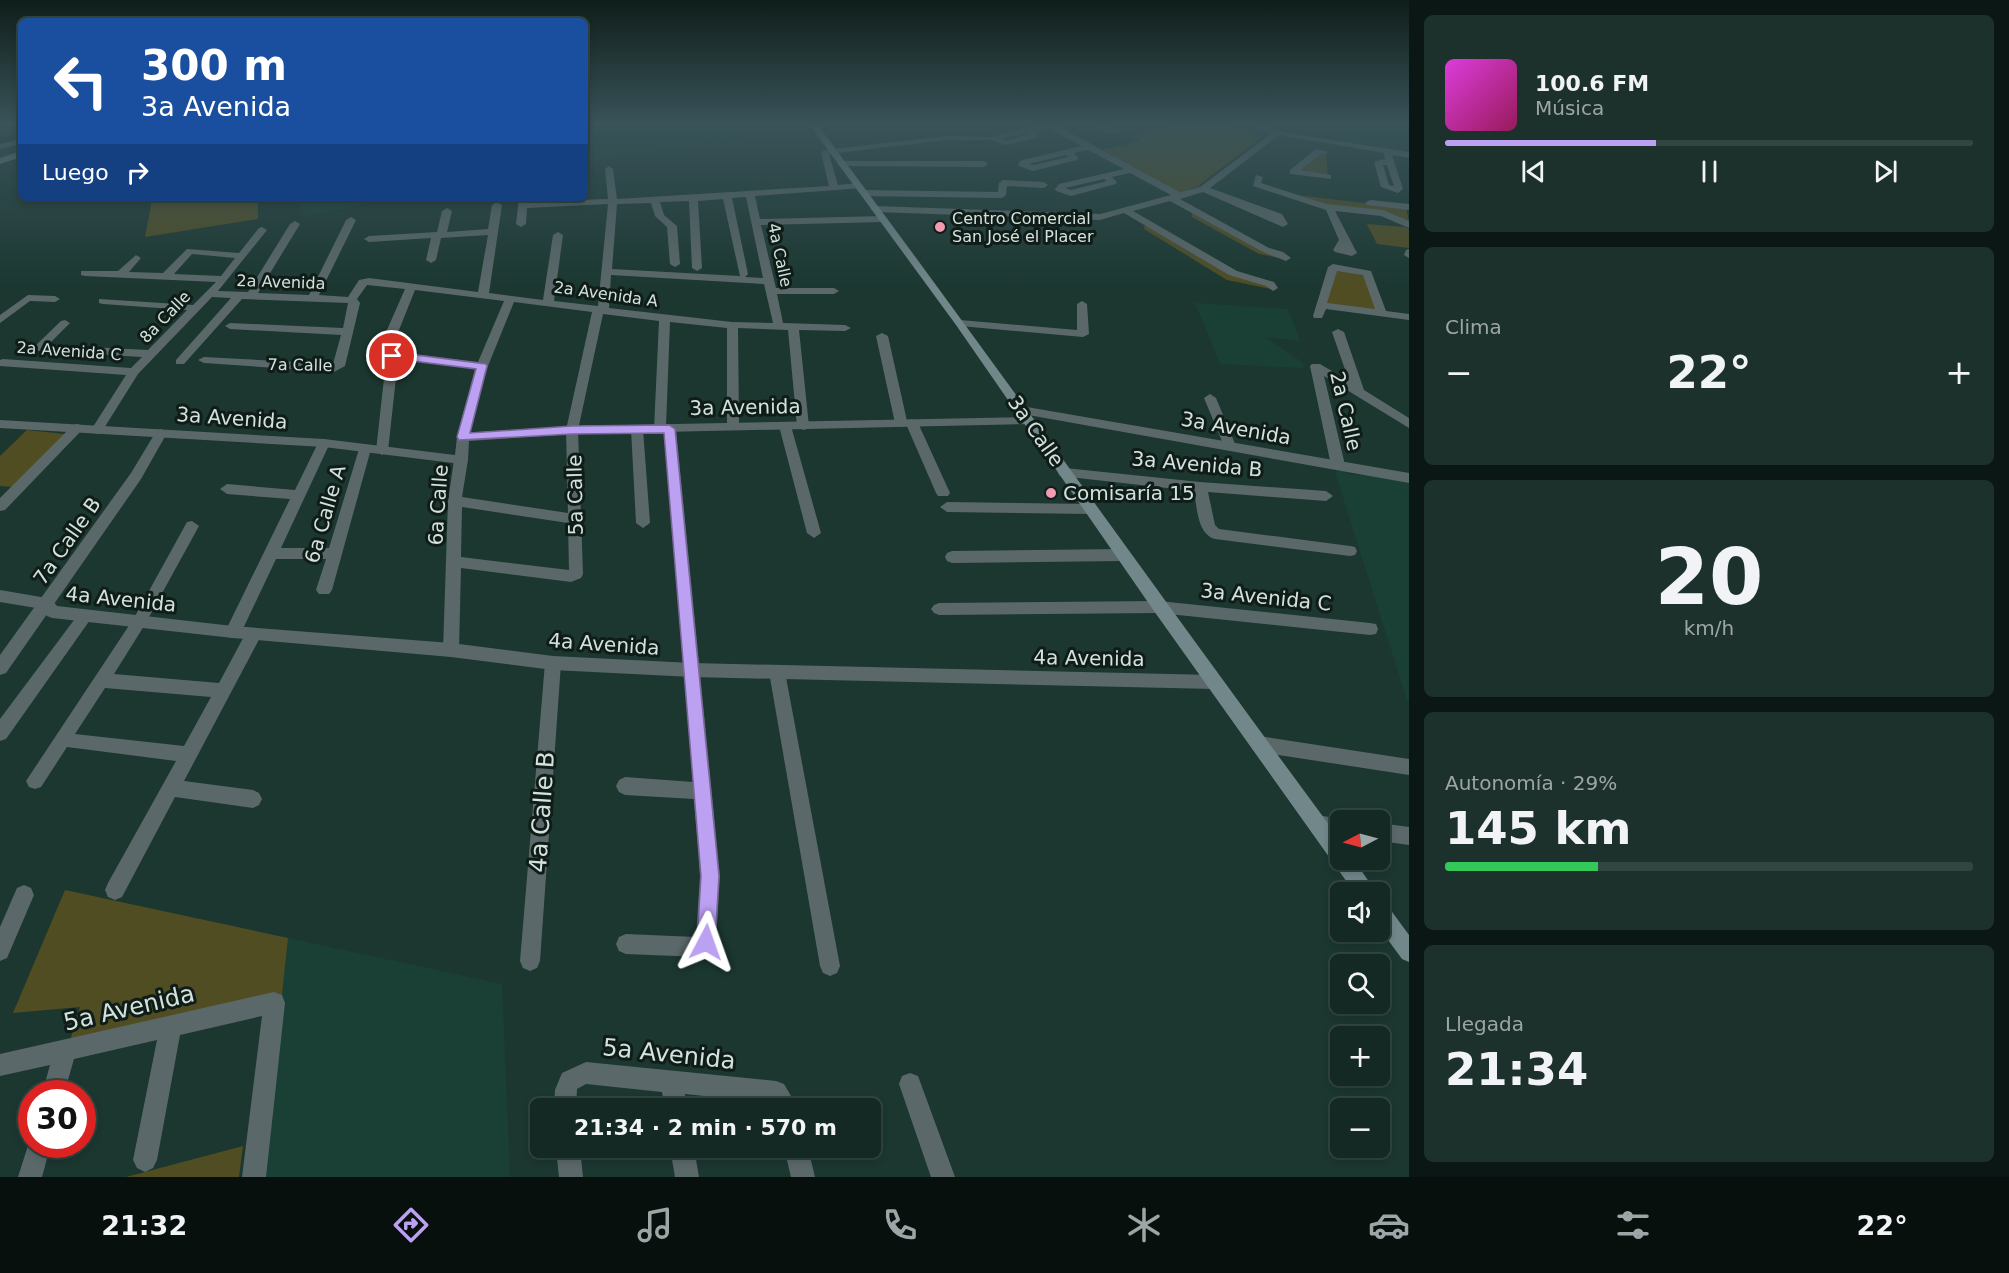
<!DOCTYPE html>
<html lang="es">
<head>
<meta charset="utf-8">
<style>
	body { margin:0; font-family:"DejaVu Sans",sans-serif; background:#1d312c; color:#f1f3f6; height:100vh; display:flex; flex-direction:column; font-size:22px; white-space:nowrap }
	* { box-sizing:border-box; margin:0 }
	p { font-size:20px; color:#9da6a6 }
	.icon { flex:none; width:33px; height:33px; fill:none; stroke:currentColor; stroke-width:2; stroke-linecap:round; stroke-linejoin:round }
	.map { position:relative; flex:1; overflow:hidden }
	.details { display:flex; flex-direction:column; gap:15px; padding:15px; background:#0b1714; width:600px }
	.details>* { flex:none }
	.top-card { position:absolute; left:18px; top:18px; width:570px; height:183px; border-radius:9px; box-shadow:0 3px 9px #0003,0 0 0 2px #334541; background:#1a4fa0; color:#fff; overflow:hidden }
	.needle { width:39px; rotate:264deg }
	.controls { position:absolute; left:1330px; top:810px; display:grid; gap:12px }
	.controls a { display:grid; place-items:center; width:60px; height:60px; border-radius:9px; background:#142924; box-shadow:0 3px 9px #0003,0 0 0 2px #334541; font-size:30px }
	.speed { position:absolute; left:18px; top:1080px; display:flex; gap:12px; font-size:30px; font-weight:700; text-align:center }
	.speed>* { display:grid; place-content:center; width:78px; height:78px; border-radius:50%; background:#142924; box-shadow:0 3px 9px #0003,0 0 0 2px #334541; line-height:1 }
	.speed .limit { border:9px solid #d22; background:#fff; color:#111 }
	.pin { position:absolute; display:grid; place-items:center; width:51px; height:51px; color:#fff; margin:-26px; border:3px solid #fff; border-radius:50%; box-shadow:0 2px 6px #0007 }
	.me { position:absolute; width:66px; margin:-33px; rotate:4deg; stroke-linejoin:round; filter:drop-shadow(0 0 4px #0008) }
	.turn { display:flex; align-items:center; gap:21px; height:126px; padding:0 24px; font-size:27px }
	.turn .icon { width:78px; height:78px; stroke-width:2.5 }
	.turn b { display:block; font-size:42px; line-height:51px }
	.then { display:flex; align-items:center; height:57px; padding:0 24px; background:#0003; gap:12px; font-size:22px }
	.big { font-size:45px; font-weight:700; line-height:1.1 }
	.details .card { flex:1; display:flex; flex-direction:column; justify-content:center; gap:9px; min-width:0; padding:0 21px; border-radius:9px; background:#1d312c }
	.details .dial { align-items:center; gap:0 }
	.dial b { font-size:78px; line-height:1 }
	.song { display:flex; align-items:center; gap:18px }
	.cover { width:72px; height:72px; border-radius:9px; background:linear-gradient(135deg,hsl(300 70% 55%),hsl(330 70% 35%)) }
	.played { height:6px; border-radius:3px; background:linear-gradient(90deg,#bca0f2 40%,#334541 40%) }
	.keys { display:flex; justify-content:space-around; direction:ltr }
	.heat { display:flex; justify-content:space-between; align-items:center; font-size:33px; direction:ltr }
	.charge { height:9px; border-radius:4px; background:linear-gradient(90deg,#34c759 29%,#334541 0) }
	.trip { position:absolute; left:530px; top:1098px; width:351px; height:60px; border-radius:9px; background:#142924; box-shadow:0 3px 9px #0003,0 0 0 2px #334541; font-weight:700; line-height:60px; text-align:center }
	.menu { display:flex; height:96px; justify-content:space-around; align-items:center; background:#08100e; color:#9da6a6 }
	.menu .icon { width:42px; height:42px }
	.menu .on { color:#bca0f2 }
	.menu b { font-size:27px; color:#f1f3f6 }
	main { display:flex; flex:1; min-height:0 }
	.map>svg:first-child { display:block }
	.built { fill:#1a4036 }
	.green { fill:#504d23 }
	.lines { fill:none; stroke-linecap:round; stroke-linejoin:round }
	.river { fill:#001b2f; fill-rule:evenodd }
	.minor { fill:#5b686a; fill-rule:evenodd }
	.tertiary { fill:#5b686a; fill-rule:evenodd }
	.secondary { fill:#72878a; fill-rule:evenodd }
	.route { fill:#bca0f2; stroke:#7a689d; stroke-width:1.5 }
	.poi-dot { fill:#f29ab0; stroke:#101c18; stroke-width:2 }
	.labels { text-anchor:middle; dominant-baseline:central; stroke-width:6; stroke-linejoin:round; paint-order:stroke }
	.far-poi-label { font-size:16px; fill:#d2e2dd; stroke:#101c18; text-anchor:start }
	.far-street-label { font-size:16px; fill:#d2e2dd; stroke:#101c18 }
	.street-label { font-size:20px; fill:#d2e2dd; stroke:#101c18 }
	.poi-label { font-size:20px; fill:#d2e2dd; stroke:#101c18; text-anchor:start }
	.near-street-label { font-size:24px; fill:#d2e2dd; stroke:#101c18 }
</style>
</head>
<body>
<main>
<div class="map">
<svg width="1409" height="1177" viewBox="0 0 1409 1177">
	<rect width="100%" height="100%" fill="#1b3730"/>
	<g class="built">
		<path d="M585,124h198l-2,8 -196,30z"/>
		<path d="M1287,124h122v28l-126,-19 2,-2 -7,-3z"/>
		<path d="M295,198h101l-90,18z"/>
		<path d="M1195,303l93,6 12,32 -35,-4 37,25 2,6 -84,-4z"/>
		<path d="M1341,470l10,5h16l42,8v218l-2,-1 -72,-228z"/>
		<path d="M288,938l214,46 8,193h-247z"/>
	</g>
	<g class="green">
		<path d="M1181,124h41l38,14 -63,49 -17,5 -78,-42 38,-9 -8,-5z"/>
		<path d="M1319,151l7,1 2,25 -32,-4z"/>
		<path d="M1296,195l110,13 3,14 -22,-10 -62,-7z"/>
		<path d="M160,198h98v21l-113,18 7,-38z"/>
		<path d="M1192,213l92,46 -25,-5 -67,-37z"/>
		<path d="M1367,224l38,3 4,2v19l-32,-4z"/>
		<path d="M1149,225l84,48 37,11 1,5 -44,-9 -83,-51v-3z"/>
		<path d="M1332,268l32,4 18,42 -60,-9z"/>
		<path d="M27,430l38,4 -53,53 -12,-1v-30z"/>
		<path d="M65,890l223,48 -6,57 -212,46 10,-34 -67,6z"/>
		<path d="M243,1146l-4,31h-113z"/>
	</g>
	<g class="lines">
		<path class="river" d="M21,129v8l-21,9v-8z"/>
		<g class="minor">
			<path d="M1042,124h12l126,68 20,-5 72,-54 -24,-9h11l28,9 122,19v6l-17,-3 11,34 -5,4 -17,-6 -7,-25 11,-3 -1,-6 -105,-18 -69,53 72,26 6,10 -5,3 -80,-35 -23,7 89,49 14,4 8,6 -5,3 -23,-9 -93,-51 -37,10 104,60 37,11 4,6 -5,3 -7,-5 -37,-11 -105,-62 -24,7 -224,-8 -5,-3 5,-3 224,8 71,-19 -41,-22 -18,4 5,5 -1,2 -45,12 -15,-5 -1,-2 4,-5 65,-15 -36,-19 -14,3 4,5 -1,2 -44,11 -14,-5 -1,-2 4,-4 60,-14 -33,-17 -15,3 4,4 -1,2 -32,7 -14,-5h-44l-118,14 9,31 21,-2 4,3 -1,2 -107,8 5,23 123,-3 5,3 -5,3 -122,3 15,63h58l5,3 -5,3h-57l6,29 62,2 6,3 -6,3 -46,-1 10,96 -2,3 -4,1 -6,-4 -9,-96 -50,-2 1,98 -6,4 -6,-4v-98l-57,-6 -4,104h8l2,3 44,447 -4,66 -5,11 -11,4 -74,-3 -7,-3 -3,-7 3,-7 7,-3 70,3 4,-61 -6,-77 -69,-4 -6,-3 -3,-6 3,-6 6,-3 68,5 -29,-350h-8l-2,-3 5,-108 -56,-7 -25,116 5,144 -2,4 -10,4 -110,-14 -2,82 -2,5 -6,2 -6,-2 -2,-5 5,-149 6,-41 7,-4 7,4 -6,37 106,16 -2,-83 26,-118 -78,-10 -26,64 -19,71 -6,4 -6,-4 18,-68 -77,-10 -10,92 -6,4 -6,-4 12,-109 -1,-12 18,-41 -38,-4 -10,14 3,4 -15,63 -11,6 -130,-9 -6,-3 6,-3 129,7 8,-29 -111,-6 -5,-3 5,-3 113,5 5,-25 -106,-4 -58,65h-8v-4l55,-62 -19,-1 -74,77 -37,59 -4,1 -6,-4 35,-55 -126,-9v-6l3,-1 128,9 11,-11 -103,-6 -6,-3 28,-27 4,-1 5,3 -22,22 100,5 39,-40 -84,-6 -4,-1v-4l94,6 23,-23 -131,-6 -4,-1v-4h37l18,-16 5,3 -12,14 34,1 24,-24 52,4 20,-25 3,-1 5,3 -49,61 30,1 42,-68 5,-3 5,3 -42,69 51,2 37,-75 5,-3 5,3 -37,75 29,2 11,-17 10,-2 109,14 10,-57 -47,3 -5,22 -5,3 -5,-3 5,-22 -62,4 -5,-3 5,-3 68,-4 5,-21 5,-3 5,3 -5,21 41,-3 4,-24 5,-3 5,3 -13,88 54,7 10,-65 5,-3 5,3 -9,66 44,5 10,-102 -81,4 -1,16 -5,3 -5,-3 3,-26h10l-1,4 80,-3 -3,-30 4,-3 4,3 4,30 212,-13 -8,-33 3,-3 123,-14 45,1zM1026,133l2,2 -22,5 -5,-1zM1066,155l2,2 -34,8 -5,-1zM1383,165h4l7,21 -5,-1zM1104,179l3,2 -36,9 -6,-2zM746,197l17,81 -18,-1 3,-3 -16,-76zM723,199l17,77 -128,-7 5,-65 34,-1 4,13 12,11 3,37 5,3 5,-3 -3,-38 -13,-11 -4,-13 29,-1 3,67 5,3 5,-3 -4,-67zM192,254l43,4 -14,18 -47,-2zM611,275l153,9 9,39 -41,-1 -123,-14zM415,290l89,11 -26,61 -79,-10v-22zM462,507l106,16 1,47 -108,-13z"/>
			<path d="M1092,124h10l20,8 -4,2 -10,-1z"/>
			<path d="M21,139v5l-21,5v-5z"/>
			<path d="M1316,149l14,3 -9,2 -21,16 31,5v4l-41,-5v-4z"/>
			<path d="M842,161h142l4,3 -4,3 -145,-1 -1,-2z"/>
			<path d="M1256,175l7,2 -2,6 65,21 57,6 26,11v7l-28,-12 -46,-5 22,42 -5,3 -17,-4 -2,-2 6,-10 -13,-30 -73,-24z"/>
			<path d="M1003,180l41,2 4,3 -4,3 -37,-2 -1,9 -4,3 -138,-2 -4,-3 4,-3 134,2 1,-9z"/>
			<path d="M1370,200l39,4v6l-42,-5 -2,-2z"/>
			<path d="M1409,249v9l-5,-3 2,-5z"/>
			<path d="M1333,264l38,7 15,40 23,3v6l-83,-11 -4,9h-8l-1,-2 15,-49zM1337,271l26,4 12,34 -48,-6z"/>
			<path d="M28,295l27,1 5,3 -5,3 -25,-1 -30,22v-8z"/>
			<path d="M1082,301l5,3 2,30 -6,3 -123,-11 -5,-3 5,-3 117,10v-26z"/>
			<path d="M1338,329l6,3 20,58 45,28v10l-85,-52 21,89 -7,5 -7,-5 -21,-99 2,-2h8l29,17 -17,-49z"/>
			<path d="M882,333l6,3 19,85 5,-2 6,4 32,70 -2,3h-10l-2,-3 -30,-69 -5,3 -6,-4 -19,-87z"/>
			<path d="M1210,394l6,4 20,48 -1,3h-10l-1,-3 -20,-48z"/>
			<path d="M785,422l6,4 30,107 -7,5 -7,-5 -28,-107z"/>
			<path d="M77,424l4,1 2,3 -2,3 -76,79 -5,1v-13l73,-73z"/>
			<path d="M637,425l6,4 7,94 -7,5 -7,-5 -5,-94z"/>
			<path d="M161,429l6,4 -26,46 -135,194 -6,2v-20l131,-182 26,-43z"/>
			<path d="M324,439l6,4 -49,105h48l30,-99 1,-3h10l1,3 -39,141 -3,4h-10l-3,-4 10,-31h-50l-37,78 -6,1 -6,-1 -2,-5 65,-133 -63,-5 -7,-5 7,-5 68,6 23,-47z"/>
			<path d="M1065,468l135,14 126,9 7,5 -7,5 -118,-9 7,33 4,4 131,17 5,1 2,4 -2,4 -5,1 -135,-17c-18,-5 -18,-32 -21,-48l-134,-15 -2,-3z"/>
			<path d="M947,502l144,2 7,5 -7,5 -144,-2 -7,-5z"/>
			<path d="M192,521l7,5 -55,100 -30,48 105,9 29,-54 6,-1 6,1 2,5 -78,147 69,9 6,3 3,6 -3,6 -6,3 -78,-11 -53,100 -7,3 -7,-3 -3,-7 3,-7 68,-122 -109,-14 -26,40 -6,2 -6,-2 -3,-6 108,-163 53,-96zM105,688l106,9 -27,49 -109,-12z"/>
			<path d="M1123,549l5,2 2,4 -2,4 -5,2 -171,2 -5,-2 -2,-4 2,-4 5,-2z"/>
			<path d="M1159,601l211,22 6,1 2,5 -2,5 -6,1 -211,-22 -220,2 -5,-2 -3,-4 3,-4 5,-2z"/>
			<path d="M85,610l5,2 3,4 -3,4 -84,119 -6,2v-22l80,-107z"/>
			<path d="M553,656l6,2 2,5 -21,298 -3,7 -7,3 -7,-3 -3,-7 25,-298 2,-5z"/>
			<path d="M777,665l6,2 2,5 55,294 -3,7 -7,3 -7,-3 -3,-7 -51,-294 2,-5z"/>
			<path d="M1259,736l150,23v16l-150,-23 -6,-2 -3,-6 3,-6z"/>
			<path d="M1317,815l30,5h-6v16l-31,-6 -2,-6 2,-6z"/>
			<path d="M1380,823l29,4v18l-29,-4z"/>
			<path d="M24,885l7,3 3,7 -27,63 -7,3v-34l17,-39z"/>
			<path d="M274,992l8,3 3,8 -19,174h-24l20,-161 -82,19 -23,125 -4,8 -8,4 -8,-4 -4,-8 24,-120 -83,19 -10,35h-22l8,-29 -50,11v-22z"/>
			<path d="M586,1062l190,19 8,3 14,24h-24l-4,-5 -85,-9 2,14h-22l-3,-16 -76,-8 -9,5 -1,19h-22l1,-18 7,-17z"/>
			<path d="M910,1073l8,3 37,101h-24l-32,-93 3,-8z"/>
			<path d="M31,1136l1,8h19l-9,33h-24z"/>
			<path d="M556,1148h24l3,29h-24z"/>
			<path d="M670,1148h24l5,29h-24z"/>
			<path d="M784,1148h24l7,29h-24z"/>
		</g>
		<g class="tertiary">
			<path d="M1021,406l388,67v10l-392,-70 -2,-3z"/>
			<path d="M1029,417l6,4 -2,3 -461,10 -103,7 -1,19 -7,4 -137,-17 -324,-19v-8l324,19 131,16 2,-18 6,-4 109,-7z"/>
			<path d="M0,590l47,8 5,2 5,6 176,20 218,17 102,13 139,7 522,12 6,2 2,5 -2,5 -6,2 -522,-12 -139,-7 -102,-13 -218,-19 -181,-20 -5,-2 -5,-7 -42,-7z"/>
		</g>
		<g class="secondary">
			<path d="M809,124h8c177,237 348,479 524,717v19h13l22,32h-22l-200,-281 -198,-286z"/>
			<path d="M21,151v6l-21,7v-6z"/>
			<path d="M1380,902l7,3 22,30v27l-7,-3 -22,-30z"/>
		</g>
	</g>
	<linearGradient id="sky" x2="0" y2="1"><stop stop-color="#0f1e1a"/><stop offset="0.43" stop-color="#395359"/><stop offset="1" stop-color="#395359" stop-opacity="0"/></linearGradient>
	<rect width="1409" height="288" fill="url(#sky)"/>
	<path class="route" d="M392,352l94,12 1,2 -17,67 102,-7 97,-1 6,4 44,447 -4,66 -3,6 -6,3 -7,-3 -2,-6 4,-66 -37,-443 -92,1 -113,6 -2,-3 19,-68 -87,-11 -2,-2z"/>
	<g class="poi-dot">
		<circle cx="940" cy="227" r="6"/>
		<circle cx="1051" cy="493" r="6"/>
	</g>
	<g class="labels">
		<g class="far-poi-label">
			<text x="952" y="218">Centro Comercial<tspan x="952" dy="18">San José el Placer</tspan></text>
		</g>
		<g class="far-street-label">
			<text transform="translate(780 255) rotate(78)">4a Calle</text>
			<text transform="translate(281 282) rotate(2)">2a Avenida</text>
			<text transform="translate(606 294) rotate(8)">2a Avenida A</text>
			<text transform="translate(165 317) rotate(-46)">8a Calle</text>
			<text transform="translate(69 351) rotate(4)">2a Avenida C</text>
			<text transform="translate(300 365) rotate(1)">7a Calle</text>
		</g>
		<g class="street-label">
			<text transform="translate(745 407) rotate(-1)">3a Avenida</text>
			<text transform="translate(1346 411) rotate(77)">2a Calle</text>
			<text transform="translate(232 418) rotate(4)">3a Avenida</text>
			<text transform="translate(1236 428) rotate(10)">3a Avenida</text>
			<text transform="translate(1036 431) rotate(55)">3a Calle</text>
			<text transform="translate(1197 464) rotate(5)">3a Avenida B</text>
			<text transform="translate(575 495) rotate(-91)">5a Calle</text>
			<text transform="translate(438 505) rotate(-86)">6a Calle</text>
			<text transform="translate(325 514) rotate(-74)">6a Calle A</text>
			<text transform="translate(67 541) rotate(-55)">7a Calle B</text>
			<text transform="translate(1266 597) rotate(6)">3a Avenida C</text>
			<text transform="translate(121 599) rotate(6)">4a Avenida</text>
			<text transform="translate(604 644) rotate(4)">4a Avenida</text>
			<text transform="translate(1089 658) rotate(1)">4a Avenida</text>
		</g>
		<g class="poi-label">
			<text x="1063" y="493">Comisaría 15</text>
		</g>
		<g class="near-street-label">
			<text transform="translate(542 812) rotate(-86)">4a Calle B</text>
			<text transform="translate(129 1008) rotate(-13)">5a Avenida</text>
			<text transform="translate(669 1054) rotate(6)">5a Avenida</text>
		</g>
	</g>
</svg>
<div class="controls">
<a><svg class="needle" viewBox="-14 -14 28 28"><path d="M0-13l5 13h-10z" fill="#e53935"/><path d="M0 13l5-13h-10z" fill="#9da6a6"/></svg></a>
<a><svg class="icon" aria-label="sound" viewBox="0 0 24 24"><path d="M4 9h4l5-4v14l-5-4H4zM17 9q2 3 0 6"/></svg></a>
<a><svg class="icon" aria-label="search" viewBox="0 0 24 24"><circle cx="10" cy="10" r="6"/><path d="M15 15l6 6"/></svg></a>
<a>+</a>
<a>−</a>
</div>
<div class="speed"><div class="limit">30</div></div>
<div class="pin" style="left:392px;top:356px;background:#d93025"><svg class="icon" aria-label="arrive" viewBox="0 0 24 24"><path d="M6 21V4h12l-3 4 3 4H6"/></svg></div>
<svg class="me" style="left:706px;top:942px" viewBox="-20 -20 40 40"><path d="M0-17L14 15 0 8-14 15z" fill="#bca0f2" stroke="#fff" stroke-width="4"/></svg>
<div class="trip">21:34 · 2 min · 570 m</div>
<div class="top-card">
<div class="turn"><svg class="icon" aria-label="left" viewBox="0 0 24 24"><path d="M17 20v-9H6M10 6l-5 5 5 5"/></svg><div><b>300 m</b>3a Avenida</div></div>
<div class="then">Luego<svg class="icon" aria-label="right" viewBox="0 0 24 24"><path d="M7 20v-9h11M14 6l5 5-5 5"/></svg></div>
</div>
</div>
<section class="details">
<div class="card">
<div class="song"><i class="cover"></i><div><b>100.6 FM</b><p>Música</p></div></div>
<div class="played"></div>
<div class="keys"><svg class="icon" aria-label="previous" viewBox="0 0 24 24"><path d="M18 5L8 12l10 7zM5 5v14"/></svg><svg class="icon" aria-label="pause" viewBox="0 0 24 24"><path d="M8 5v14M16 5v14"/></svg><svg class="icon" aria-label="next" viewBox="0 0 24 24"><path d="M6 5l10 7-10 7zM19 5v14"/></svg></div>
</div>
<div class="card"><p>Clima</p>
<div class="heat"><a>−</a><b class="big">22°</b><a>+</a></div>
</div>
<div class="card dial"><b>20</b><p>km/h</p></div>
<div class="card"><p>Autonomía · 29%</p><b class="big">145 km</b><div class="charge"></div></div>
<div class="card"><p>Llegada</p><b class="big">21:34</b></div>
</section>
</main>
<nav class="menu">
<b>21:32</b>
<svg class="icon on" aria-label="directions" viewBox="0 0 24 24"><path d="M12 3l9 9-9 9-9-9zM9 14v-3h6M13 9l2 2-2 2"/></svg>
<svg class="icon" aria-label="music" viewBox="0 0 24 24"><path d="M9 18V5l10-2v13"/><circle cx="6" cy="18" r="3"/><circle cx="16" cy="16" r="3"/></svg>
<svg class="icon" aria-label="phone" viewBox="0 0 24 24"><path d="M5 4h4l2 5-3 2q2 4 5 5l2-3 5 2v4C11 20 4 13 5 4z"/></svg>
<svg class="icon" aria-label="climate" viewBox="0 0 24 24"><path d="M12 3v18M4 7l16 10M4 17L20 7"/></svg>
<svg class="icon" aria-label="car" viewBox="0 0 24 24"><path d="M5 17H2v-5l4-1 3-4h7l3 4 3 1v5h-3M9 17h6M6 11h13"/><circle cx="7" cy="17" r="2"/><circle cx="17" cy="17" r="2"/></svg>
<svg class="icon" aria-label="filters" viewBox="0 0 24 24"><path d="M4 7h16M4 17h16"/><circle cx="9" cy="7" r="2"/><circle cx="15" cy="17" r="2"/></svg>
<b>22°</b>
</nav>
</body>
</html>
